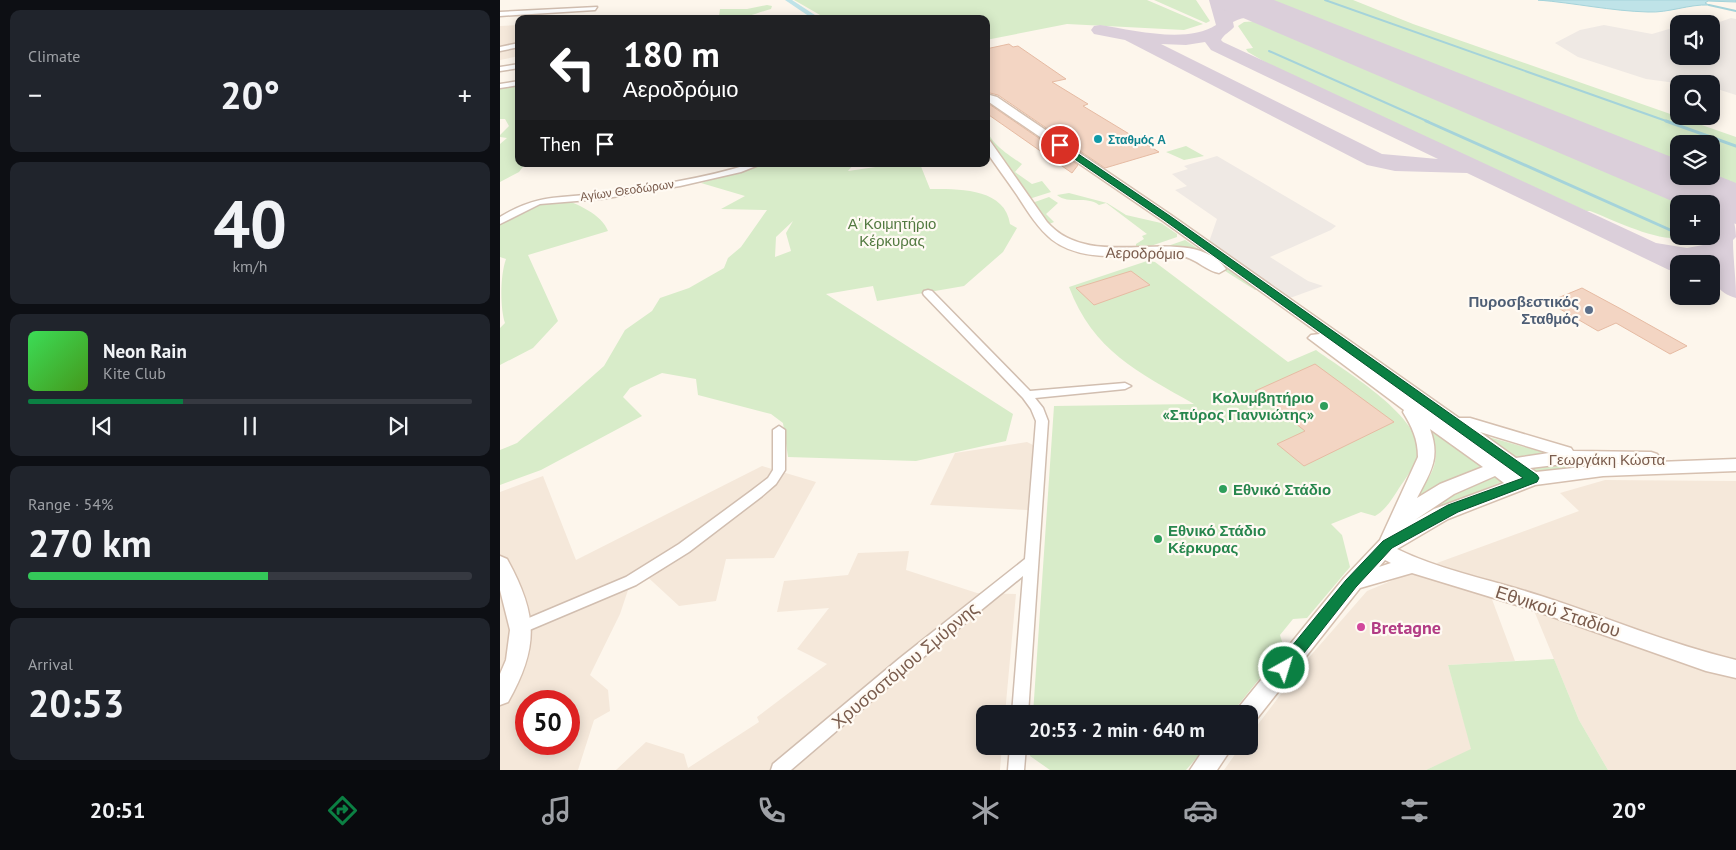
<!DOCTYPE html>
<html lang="en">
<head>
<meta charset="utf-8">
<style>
	body { margin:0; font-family:"PT Sans",sans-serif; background:#20242c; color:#f1f3f6; height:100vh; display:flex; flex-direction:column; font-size:19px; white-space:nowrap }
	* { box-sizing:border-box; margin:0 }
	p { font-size:16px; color:#9ea1a6 }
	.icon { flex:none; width:28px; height:28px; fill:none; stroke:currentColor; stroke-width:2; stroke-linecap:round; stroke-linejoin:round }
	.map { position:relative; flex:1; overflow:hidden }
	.side { display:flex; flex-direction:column; gap:10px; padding:10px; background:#0d0f14; width:500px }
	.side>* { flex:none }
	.top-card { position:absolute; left:15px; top:15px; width:475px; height:152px; border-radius:10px; box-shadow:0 2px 12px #0003; background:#202124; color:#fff; overflow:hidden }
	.fabs { position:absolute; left:1170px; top:15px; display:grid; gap:10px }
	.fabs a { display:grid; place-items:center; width:50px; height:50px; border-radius:10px; background:#171b24; box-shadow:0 2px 12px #0003; font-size:25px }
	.speed { position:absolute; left:15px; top:690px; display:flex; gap:10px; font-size:25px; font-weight:700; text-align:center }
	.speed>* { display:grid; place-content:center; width:65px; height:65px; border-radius:50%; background:#171b24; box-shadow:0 2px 12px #0003; line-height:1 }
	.speed .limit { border:8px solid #d22; background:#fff; color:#111 }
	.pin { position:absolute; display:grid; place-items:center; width:42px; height:42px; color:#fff; margin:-21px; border:2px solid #fff; border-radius:50%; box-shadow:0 1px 5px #0007 }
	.me { position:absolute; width:55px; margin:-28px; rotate:39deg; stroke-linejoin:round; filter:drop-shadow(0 0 4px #0008) }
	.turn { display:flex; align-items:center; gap:18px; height:105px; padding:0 25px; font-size:22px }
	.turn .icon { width:65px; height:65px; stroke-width:2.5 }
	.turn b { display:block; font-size:35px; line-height:42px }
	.then { display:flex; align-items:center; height:48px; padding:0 25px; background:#0003; gap:10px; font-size:19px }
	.big { font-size:38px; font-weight:600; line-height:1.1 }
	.side .card { flex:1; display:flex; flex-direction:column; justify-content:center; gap:8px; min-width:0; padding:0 18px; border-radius:10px; background:#20242c }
	.side .dial { align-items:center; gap:0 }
	.dial b { font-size:65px; line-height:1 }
	.song { display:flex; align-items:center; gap:15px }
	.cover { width:60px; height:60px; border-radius:8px; background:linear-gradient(135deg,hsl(130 70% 55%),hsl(100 70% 35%)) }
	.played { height:5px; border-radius:2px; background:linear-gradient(90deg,#0b8043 35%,#363941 35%) }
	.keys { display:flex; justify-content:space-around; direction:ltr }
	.heat { display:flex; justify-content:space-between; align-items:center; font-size:28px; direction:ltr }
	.charge { height:8px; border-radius:4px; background:linear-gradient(90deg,#34c759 54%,#363941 0) }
	.trip { position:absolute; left:476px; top:705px; width:282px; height:50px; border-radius:10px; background:#171b24; box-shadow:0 2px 12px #0003; font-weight:600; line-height:50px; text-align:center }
	.tabs { display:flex; height:80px; justify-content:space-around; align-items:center; background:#090b0e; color:#9ea1a6 }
	.tabs .icon { width:35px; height:35px }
	.tabs .current { color:#0b8043 }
	.tabs b { font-size:22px; color:#f1f3f6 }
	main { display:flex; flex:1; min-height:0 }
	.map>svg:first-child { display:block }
	.residential { fill:#f5e8da; fill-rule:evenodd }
	.industrial { fill:#efe9e4 }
	.green { fill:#d8ecc9; fill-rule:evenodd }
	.water { fill:#bfe3e8; stroke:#a5d3da }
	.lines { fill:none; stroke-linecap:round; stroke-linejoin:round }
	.stream-far1 { stroke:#a5d3da; stroke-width:2 }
	.stream { stroke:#a5d3da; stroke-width:3 }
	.canal { fill:#bfe3e8; fill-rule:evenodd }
	.taxiway { fill:#dbcfda; fill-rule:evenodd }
	.runway { fill:#dbcfda; fill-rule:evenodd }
	.building { fill:#f3d5c3; stroke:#e6bba3 }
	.street-casing { stroke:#d1beb0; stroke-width:3 }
	.secondary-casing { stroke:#d6c0b0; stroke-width:3 }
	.street { fill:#fff; fill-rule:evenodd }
	.secondary { fill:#fff; fill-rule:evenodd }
	.route { fill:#0b8043; stroke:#07532c }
	.culture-dot { fill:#0f9aa8; stroke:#fffaf3; stroke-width:2 }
	.service-dot { fill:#5c6f8a; stroke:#fffaf3; stroke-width:2 }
	.leisure-dot { fill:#2e9e5b; stroke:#fffaf3; stroke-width:2 }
	.hotel-dot { fill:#d1479c; stroke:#fffaf3; stroke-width:2 }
	.labels { text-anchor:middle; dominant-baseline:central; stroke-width:4.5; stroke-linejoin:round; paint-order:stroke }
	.far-culture-label { font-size:12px; font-weight:bold; fill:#0d838f; stroke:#fffaf3; text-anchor:start }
	.far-street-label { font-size:12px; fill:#7a5c4d; stroke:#fffaf3 }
	.park-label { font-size:15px; fill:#537a41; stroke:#fffaf3 }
	.street-label { font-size:15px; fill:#7a5c4d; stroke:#fffaf3 }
	.service-label { font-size:15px; font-weight:bold; fill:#4e5e75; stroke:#fffaf3; text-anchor:end }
	.leisure-label { font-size:15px; font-weight:bold; fill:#27864d; stroke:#fffaf3; text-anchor:start }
	.near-street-label { font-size:18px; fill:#7a5c4d; stroke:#fffaf3 }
	.near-hotel-label { font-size:18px; font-weight:bold; fill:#b23c85; stroke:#fffaf3; text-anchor:start }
</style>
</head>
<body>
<main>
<section class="side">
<div class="card"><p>Climate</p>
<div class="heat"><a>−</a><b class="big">20°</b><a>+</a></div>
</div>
<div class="card dial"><b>40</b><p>km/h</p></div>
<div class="card">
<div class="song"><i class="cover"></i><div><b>Neon Rain</b><p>Kite Club</p></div></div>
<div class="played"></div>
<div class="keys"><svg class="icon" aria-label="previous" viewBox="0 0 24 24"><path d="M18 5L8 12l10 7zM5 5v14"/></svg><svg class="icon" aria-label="pause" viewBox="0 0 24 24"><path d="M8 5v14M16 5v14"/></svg><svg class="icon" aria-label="next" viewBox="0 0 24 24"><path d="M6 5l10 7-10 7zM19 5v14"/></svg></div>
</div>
<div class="card"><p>Range · 54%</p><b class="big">270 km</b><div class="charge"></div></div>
<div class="card"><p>Arrival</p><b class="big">20:53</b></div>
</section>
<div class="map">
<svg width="1236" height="770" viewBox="0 0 1236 770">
	<rect width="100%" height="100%" fill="#fdf6ec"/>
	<g class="residential">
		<path d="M19,25v31l-19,4v-34z"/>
		<path d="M527,442l6,3 -5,65 -98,-5 25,-52z"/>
		<path d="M262,466l54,16 -42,76 -48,1 -10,42 -37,5 -38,-35 -11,13 -10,30 -30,61 18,15 2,21 -16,9 -16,50h-78v-278l43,-16 33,84zM26,701h43v43h-43z"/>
		<path d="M1105,480l131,1v289h-128l-29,-50 -51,-124 -90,-29 -1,-4 142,-52 -19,-18z"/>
		<path d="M409,551l-3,19 71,23 39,1 -11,120h-20v32h17l-2,24h-384l30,-28 38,12 4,14 71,-46 -2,-5 70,-53 -30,-15 32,-41 -52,4 7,-31 64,-6 10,-22z"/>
		<path d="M915,571l75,23 25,67 -67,4 24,85 -46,20h-202l17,-24h9v-11l55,-73 62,-71z"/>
	</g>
	<g class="industrial">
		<path d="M1231,18l5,1v76l-25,-8v-3h-28l-37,-5 -68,-22 -23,-14 25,-13 24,-5 48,9 27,-8v30h32v-31z"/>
		<path d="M717,156l119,70 -5,4 -61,27 38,24 15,5 -33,12 -81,-56 8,-23 -42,-29 12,-4 -15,-12 16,-5 -4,-3z"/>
	</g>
	<g class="green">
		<path d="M294,0h353l56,24 -19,6 -117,-6 -81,16v-21h-159z"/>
		<path d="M654,0h42l14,21 -4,2z"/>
		<path d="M769,0h84l60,24 323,113v48l-25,-10v-31h-32v18z"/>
		<path d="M267,5l5,1 -1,3c-16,4 -36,15 -52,8l1,-8h27z"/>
		<path d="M759,21l428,183h-8v32h10c-25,10 -75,-16 -99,-25h-4l-311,-143 -27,-16 -2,-3 7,-1 -15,-22 6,-4z"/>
		<path d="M19,84v80h6l-6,8 -19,10v-38l7,-6 -7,-1v-2l9,-9 -4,-7h-5v-32z"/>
		<path d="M486,115h5c-15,21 17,39 31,49l-7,8 17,12 10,-3 9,11 -22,7 -43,-64z"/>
		<path d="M686,146l18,10 -20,4 -18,-8z"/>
		<path d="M263,164h51l7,3 7,-3h26l-6,7 48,-7h24l10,25c29,0 75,-1 80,35l7,4 -14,24 -39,34 -87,15 -4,-15 -47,8 187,120 -7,27 -90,20 -128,-4 -5,-34 -12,-9 -73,-19 -2,-16 -34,-6 -32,15 -7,9 19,19 -101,54 -41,15v-35l17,-7 87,-77 21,-36 27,-19 8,-13 29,-10 35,-20 4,-10 13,-11 26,-37 -46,-1 24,-13 -44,-13zM293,221l-7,12 5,18 -16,6 1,-20z"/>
		<path d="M569,193l38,10 19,12 35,8 16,11v3l-35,12 -64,-1 -32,-24 -14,-21 17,-6 9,6 -12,11 8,8 -5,2 28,22 59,2v-4l8,-5 -2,-3 5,-2 -41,-31 -7,2c-13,-10 -30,0 -42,-10z"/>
		<path d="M60,197c16,7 42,17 48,34l-80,24 30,66 -25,27 -33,17v-37l5,-5c-5,-15 -5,-47 1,-64l-6,-2v-36l31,-18z"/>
		<path d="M685,240l73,49 -3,1 -55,-35 -41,-6z"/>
		<path d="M647,261l8,1 133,100 28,-12c27,20 106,66 102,103 -1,10 -9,20 -14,28 -9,12 -16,28 -29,35l-14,-4 -30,12 11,11 8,32 -43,51 -14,1 -13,16 4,13 -53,66h-198l21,-308 140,-2c-56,-32 -101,-53 -125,-117z"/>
		<path d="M927,426l57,40 -36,14 -29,16 -2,-2c20,-24 25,-40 10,-68z"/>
		<path d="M978,434l68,19 -32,4z"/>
		<path d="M1058,462l113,1 -108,5 -26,5 -7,-4z"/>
		<path d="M992,476h7l5,5 -45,18 -49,24 42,-29z"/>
		<path d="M1054,659l25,61 29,50h-182l45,-21 -23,-84z"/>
		<path d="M531,746h176l-21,24h-136l-20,-14z"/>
	</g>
	<path class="water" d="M1038,0h198v2l-28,-1 -3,2 4,2c-20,-1 -40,8 -61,7 -37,-1 -73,-9 -110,-12z"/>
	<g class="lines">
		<g class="stream-far1">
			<path d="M825,0l344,122"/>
			<path d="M1209,5l27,6"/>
			<path d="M769,51l160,71"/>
		</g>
		<g class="stream">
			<path d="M926,121l251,112"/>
			<path d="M1166,121l70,25"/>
		</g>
		<path class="canal" d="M285,0h7l29,19h-8z"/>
		<path class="taxiway" d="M709,0h16l4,11c22,-7 42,-2 63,5l3,4 -3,4c-20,5 -36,-15 -59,-2l1,5c-4,5 -10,7 -13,13l2,2 433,201 31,5 16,-3 3,-9h5v-32h-10l-16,-15 3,-5c32,-8 48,29 48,53l-3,3c0,19 3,38 3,58 -18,-5 -25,-17 -25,-34h-5v-4l-27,4v8l-10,-2 -202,-97 -72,-2 -28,-6 -242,-125 -31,-6 -3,-4 3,-4 6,-1c33,5 87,19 116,0zM705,42l6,8 227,109 -56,-5 -221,-110 25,1z"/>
		<path class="runway" d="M716,0h58l405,160v16h32v-3l25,10v41l-25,-7v-13h-32l-457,-195z"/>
	</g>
	<g class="building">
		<path d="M509,44l4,3 5,-1 48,33 -14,3 36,22 -5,2 76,46 -54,16 -107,-73 -12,-3v-43z"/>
		<path d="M486,102l92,63 -6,8 -86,-60z"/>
		<path d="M631,271l19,14 -56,20 -18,-17z"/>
		<path d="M1082,288l39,21 66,37 -17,8 -54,-31 -18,8 -50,-29z"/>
		<path d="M815,364l79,58 -90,44 -27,-22 28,-13 -50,-40z"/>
	</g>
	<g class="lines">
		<g class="street-casing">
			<g id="street">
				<path d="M97,7l-2,3 -95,6v-4z"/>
				<path d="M19,43v4l-19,4v-4z"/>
				<path d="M19,64v4l-19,3v-4z"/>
				<path d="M19,81v4l-19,3v-4z"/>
				<path d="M250,164h11l-20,8 -61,14 -79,13 -61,5 -40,20v-7c39,-24 61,-18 103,-24 49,-7 99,-14 147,-29z"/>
				<path d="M428,290l4,1 98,100 95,-8 6,3 -6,3 -90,9 8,10 5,13 -20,293h-16l11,-138 -113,92 -119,102h-20l2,-6 127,-106 125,-99 11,-138 -5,-12 -8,-11 -99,-103 -1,-2 1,-2z"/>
				<path d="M279,426l6,4v40l-9,14 -15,13 -72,55 -53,33 -109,46 -5,2 -5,-2 -2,-4 2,-4 109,-46 53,-33 72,-53 17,-13 5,-8v-40z"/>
				<path d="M510,746h16l-2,24h-16z"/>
			</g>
		</g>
		<g class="secondary-casing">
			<g id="secondary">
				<path d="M486,94l11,3 174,118 288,203h11l101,30 2,3 78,1 6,2 3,4 -2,4 78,-3v12l-133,5 -68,9 -87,34 -51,30c45,22 96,31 144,47 65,21 128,48 195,64v18l-30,-7 -173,-61 -121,-37 -52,15 -105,133 -5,2v-9h-14l3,-7 105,-129 36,-38 38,-83c0,-18 -6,-30 -15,-45l1,-2 -96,-72 3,-3 9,-1 -157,-113 -177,-121zM930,429l53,38 -43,17 -23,14c13,-26 24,-39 13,-69zM980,432l69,21 -33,5zM1072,463h48l-84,9 -6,-4zM995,476l9,7 -70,26 -19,11 39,-26zM885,560l6,3 -12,4z"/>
				<path d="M486,140l4,1 57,81c47,54 142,-3 179,47l-7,4c-15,-3 -22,-15 -41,-18 -24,-3 -48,2 -72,1 -51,-2 -64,-22 -89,-61 -10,-15 -21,-29 -31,-44z"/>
				<path d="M0,556l7,3c31,56 32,88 1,143l-8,3v-31l6,-14 4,-30 -10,-40z"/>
				<path d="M706,746h27l-16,24h-27z"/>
			</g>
		</g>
		<use href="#street" class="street"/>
		<use href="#secondary" class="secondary"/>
	</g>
	<path class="route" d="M557,143h5l108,73 367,259 2,3 -2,4 -79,30 -66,36 -36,39 -67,85 -5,2 -6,-2 -2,-4 2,-5 68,-83 37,-39 65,-36 75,-27 -359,-258 -107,-73z"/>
	<circle class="culture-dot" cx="598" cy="139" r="5"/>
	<circle class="service-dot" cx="1089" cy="310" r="5"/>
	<g class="leisure-dot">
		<circle cx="824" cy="406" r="5"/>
		<circle cx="723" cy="489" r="5"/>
		<circle cx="658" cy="539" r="5"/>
	</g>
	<circle class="hotel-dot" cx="861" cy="627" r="5"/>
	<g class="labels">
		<g class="far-culture-label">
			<text x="608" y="139">Σταθμός Α</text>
		</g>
		<g class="far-street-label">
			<text transform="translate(127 190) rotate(-8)">Αγίων Θεοδώρων</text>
		</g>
		<g class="park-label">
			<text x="392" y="223">Α' Κοιμητήριο<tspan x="392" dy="17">Κέρκυρας</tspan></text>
		</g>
		<g class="street-label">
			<text transform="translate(645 253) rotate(1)">Αεροδρόμιο</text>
			<text x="1107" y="459">Γεωργάκη Κώστα</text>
		</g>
		<g class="service-label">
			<text x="1079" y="301">Πυροσβεστικός<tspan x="1079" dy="17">Σταθμός</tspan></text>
		</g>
		<g class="leisure-label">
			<text x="814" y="397" text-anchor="end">Κολυμβητήριο<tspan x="814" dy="17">«Σπύρος Γιαννιώτης»</tspan></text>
			<text x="733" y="489">Εθνικό Στάδιο</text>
			<text x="668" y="530">Εθνικό Στάδιο<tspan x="668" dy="17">Κέρκυρας</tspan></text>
		</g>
		<g class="near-street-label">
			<text transform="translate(1058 611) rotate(18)">Εθνικού Σταδίου</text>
			<text transform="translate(405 665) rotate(-40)">Χρυσοστόμου Σμύρνης</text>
		</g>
		<g class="near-hotel-label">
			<text x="871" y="627">Bretagne</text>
		</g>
	</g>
</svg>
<div class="fabs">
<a><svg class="icon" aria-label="sound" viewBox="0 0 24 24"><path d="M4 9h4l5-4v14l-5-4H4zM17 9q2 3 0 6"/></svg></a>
<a><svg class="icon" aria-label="search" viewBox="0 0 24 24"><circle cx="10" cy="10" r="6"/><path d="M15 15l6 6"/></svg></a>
<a><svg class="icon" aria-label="layers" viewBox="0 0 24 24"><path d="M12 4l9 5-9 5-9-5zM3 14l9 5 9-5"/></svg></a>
<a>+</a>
<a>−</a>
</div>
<div class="speed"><div class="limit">50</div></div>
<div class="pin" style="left:560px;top:145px;background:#d93025"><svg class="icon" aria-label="arrive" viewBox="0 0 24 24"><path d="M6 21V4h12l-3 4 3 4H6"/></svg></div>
<svg class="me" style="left:784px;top:668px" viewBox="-20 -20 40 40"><circle r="17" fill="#0b8043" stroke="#fff" stroke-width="3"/><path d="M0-11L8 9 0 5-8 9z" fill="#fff"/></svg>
<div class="trip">20:53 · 2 min · 640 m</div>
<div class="top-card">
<div class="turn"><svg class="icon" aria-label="left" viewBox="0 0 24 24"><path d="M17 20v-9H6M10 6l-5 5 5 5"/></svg><div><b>180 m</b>Αεροδρόμιο</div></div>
<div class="then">Then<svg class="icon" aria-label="arrive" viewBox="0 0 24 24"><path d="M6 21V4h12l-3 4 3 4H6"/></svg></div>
</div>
</div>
</main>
<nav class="tabs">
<b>20:51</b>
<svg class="icon current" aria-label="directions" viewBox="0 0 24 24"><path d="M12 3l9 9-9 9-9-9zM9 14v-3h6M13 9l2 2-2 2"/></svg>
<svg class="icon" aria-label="music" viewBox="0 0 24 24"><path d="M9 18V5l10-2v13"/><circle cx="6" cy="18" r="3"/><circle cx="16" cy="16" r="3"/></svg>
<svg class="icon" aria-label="phone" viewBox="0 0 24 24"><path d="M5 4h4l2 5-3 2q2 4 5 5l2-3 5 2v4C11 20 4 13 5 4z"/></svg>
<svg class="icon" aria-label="climate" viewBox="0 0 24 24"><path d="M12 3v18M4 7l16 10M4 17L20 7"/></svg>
<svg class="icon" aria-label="car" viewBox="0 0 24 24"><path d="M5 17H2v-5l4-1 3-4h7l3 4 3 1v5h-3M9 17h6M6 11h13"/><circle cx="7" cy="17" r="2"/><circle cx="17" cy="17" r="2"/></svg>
<svg class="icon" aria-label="filters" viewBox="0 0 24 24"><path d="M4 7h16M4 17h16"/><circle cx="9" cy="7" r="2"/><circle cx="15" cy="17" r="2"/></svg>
<b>20°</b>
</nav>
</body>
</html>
